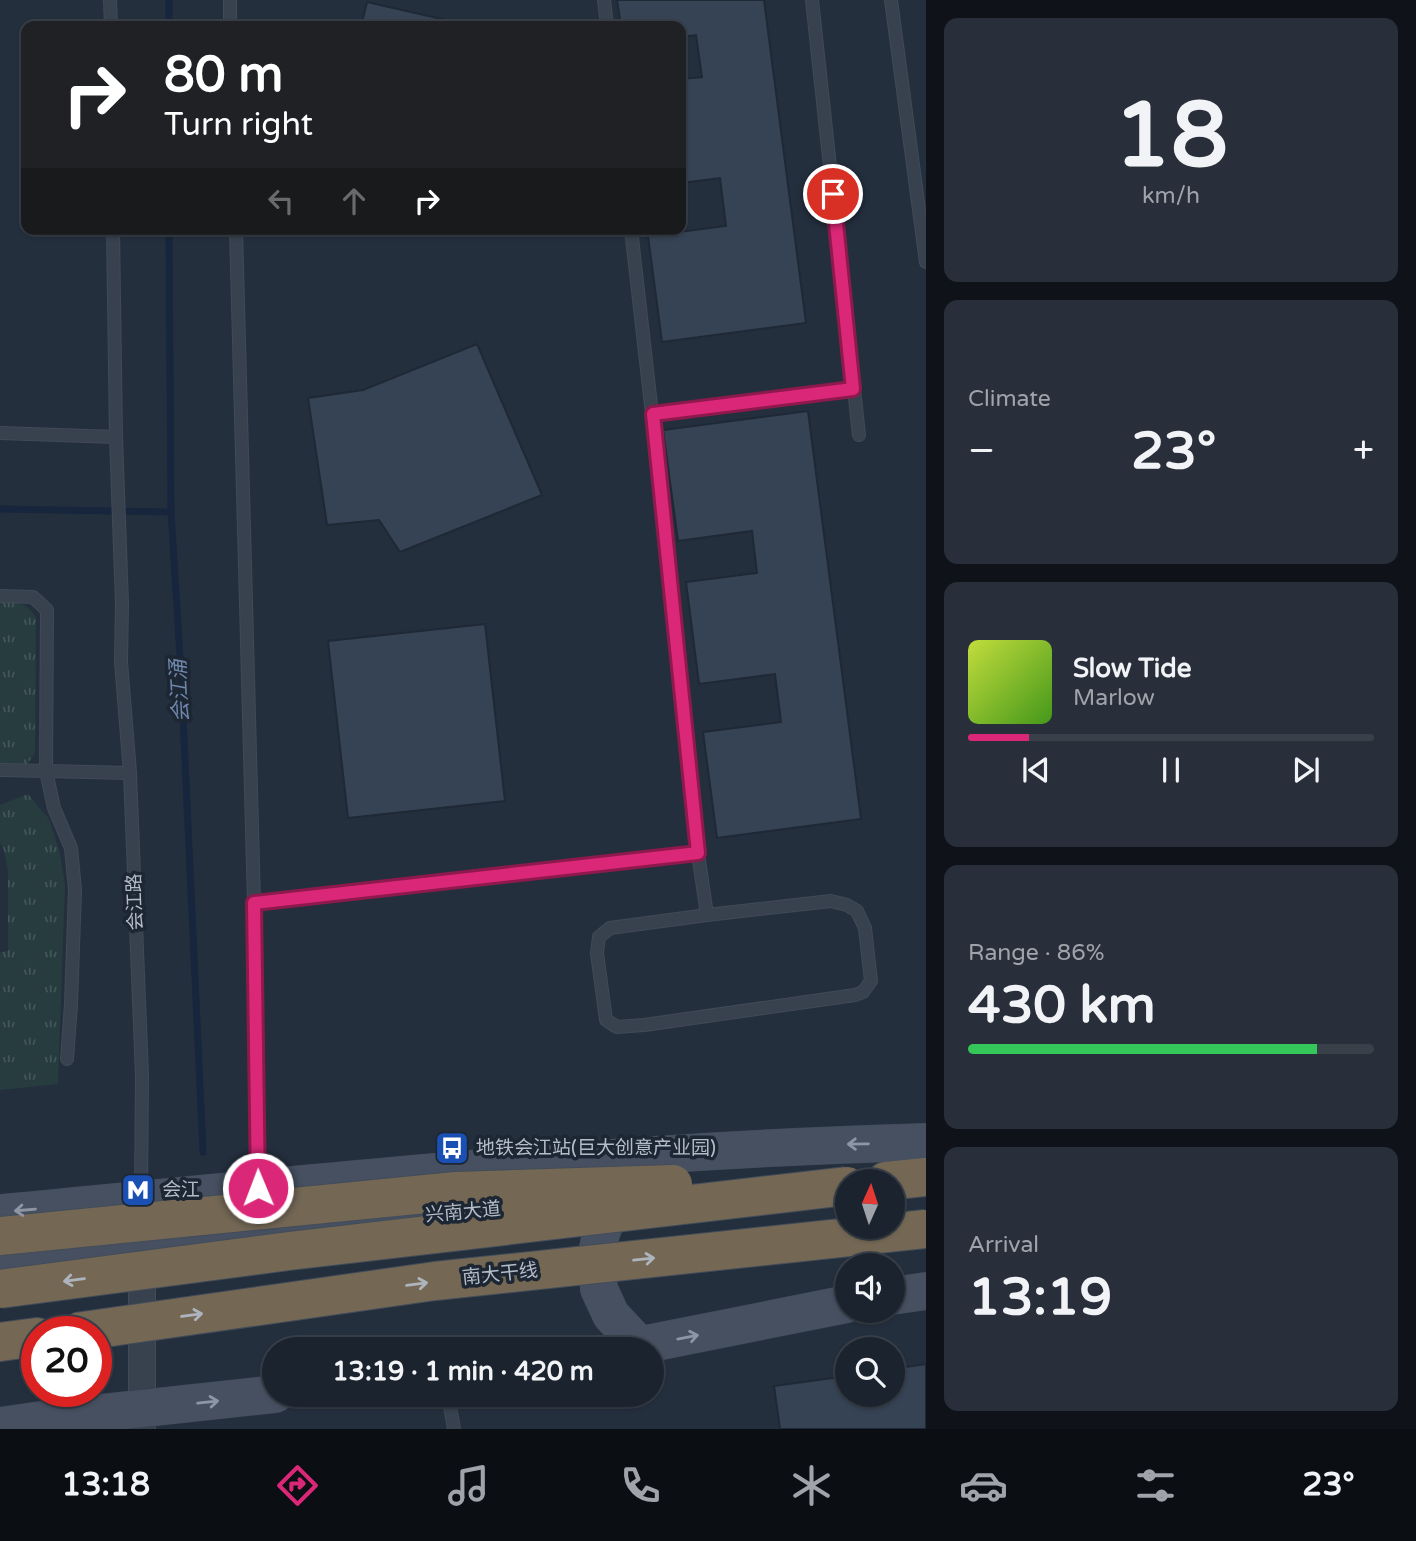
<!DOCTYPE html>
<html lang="en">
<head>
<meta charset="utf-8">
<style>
	body { margin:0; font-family:"Varela Round","Noto Sans SC",sans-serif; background:#282f3a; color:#f1f3f6; height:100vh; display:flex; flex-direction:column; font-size:26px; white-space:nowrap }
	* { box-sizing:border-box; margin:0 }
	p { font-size:23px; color:#a0a4aa }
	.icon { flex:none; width:38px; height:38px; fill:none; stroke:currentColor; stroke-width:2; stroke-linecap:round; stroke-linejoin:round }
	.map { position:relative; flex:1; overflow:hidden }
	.panel { display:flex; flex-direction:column; gap:18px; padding:18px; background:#0f1319; width:490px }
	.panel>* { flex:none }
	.banner { position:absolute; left:21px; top:21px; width:665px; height:214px; border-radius:14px; box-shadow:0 2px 5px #0004,0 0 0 2px #39404a; background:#202124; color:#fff; overflow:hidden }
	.needle { width:46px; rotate:3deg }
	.controls { position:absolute; left:835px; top:1169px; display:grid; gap:14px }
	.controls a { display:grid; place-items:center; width:70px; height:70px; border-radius:50%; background:#1b232e; box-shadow:0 2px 5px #0004,0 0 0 2px #39404a; font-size:35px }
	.speed { position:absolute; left:21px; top:1316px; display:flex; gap:14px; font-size:35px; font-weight:700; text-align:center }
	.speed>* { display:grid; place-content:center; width:91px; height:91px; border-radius:50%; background:#1b232e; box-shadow:0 2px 5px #0004,0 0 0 2px #39404a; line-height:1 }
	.speed .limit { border:10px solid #d22; background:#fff; color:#111 }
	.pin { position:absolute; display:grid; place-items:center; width:60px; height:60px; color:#fff; margin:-30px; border:4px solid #fff; border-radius:50%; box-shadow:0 2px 7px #0007 }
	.me { position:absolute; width:77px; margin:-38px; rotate:359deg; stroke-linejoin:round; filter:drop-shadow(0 0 5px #0008) }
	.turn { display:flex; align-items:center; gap:24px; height:147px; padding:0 28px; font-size:32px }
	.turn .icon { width:91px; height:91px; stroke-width:2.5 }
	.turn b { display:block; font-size:49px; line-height:60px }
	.lanes { display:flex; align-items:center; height:66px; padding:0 28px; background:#0003; justify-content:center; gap:35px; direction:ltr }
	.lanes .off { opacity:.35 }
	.big { font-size:52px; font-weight:800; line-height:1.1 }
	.panel .card { flex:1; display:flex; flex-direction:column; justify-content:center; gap:10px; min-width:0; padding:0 24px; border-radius:14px; background:#282f3a }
	.panel .dial { align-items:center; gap:0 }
	.dial b { font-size:91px; line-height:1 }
	.song { display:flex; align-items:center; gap:21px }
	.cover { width:84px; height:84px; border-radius:10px; background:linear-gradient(135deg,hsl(70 70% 55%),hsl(100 70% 35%)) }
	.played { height:7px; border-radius:4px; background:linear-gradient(90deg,#db2777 15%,#39404a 15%) }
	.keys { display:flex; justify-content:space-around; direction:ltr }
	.heat { display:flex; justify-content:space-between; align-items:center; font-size:38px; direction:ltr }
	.charge { height:10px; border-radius:5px; background:linear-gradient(90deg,#34c759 86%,#39404a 0) }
	.trip { position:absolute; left:262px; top:1337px; width:402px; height:70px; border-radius:35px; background:#1b232e; box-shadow:0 2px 5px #0004,0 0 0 2px #39404a; font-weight:800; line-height:70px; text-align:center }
	.tabs { display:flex; height:112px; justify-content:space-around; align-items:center; background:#0b0e12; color:#a0a4aa }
	.tabs .icon { width:49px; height:49px }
	.tabs .selected { color:#db2777 }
	.tabs b { font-size:32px; color:#f1f3f6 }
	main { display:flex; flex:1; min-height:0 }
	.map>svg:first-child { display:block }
	.grass { fill:url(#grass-tufts) }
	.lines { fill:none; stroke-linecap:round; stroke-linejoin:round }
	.stream { stroke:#17263c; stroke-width:7 }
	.building { fill:#364354; stroke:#1f2835; stroke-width:2 }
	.lane-casing { stroke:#414a57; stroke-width:14 }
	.street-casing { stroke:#414a57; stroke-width:28 }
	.secondary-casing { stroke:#414a57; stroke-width:38 }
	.highway-casing { stroke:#434c59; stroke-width:40 }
	.lane { stroke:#38414e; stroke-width:12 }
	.street { stroke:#38414e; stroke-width:26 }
	.secondary { stroke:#465061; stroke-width:37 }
	.highway { stroke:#746855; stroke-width:38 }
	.highway-bridge-casing { stroke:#434c59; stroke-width:40; stroke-linecap:butt }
	.highway-bridge { stroke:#746855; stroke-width:38 }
	.oneway { stroke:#8e96a5 }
	.oneway2 { stroke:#aeb4bd }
	.route-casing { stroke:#8e194d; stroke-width:18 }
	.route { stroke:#db2777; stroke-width:12 }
	.labels { text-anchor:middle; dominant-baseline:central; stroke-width:7; stroke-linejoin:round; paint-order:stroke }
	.street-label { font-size:19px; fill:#b4bcc9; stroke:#1d2633 }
	.poi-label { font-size:19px; fill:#b4bcc9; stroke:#1d2633; text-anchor:start }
	.water-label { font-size:21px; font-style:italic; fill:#6d86a8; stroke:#1d2633 }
</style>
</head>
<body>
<main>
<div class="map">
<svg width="926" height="1429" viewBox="0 0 926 1429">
	<defs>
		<pattern id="grass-tufts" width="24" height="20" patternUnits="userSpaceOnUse" patternTransform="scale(1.75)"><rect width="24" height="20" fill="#263c3f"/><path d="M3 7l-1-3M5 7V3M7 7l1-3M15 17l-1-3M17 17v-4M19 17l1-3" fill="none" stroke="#435659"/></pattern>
	</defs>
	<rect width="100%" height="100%" fill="#242f3e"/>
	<g class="grass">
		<path d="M0,603c18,0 26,-2 36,15l-1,135 -9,13 -26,-1z"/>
		<path d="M28,794l22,27 10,33 5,31 -7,199 -58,6v-138l8,-1v-80l-4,-21 -4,-7v-38z"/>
	</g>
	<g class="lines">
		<g class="stream">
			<path d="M169,26v-26"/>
			<path d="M169,229l2,283 10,161 22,479"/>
			<path d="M0,509l171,3"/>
		</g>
	</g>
	<g class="building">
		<path d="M617,0h147l42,323 -144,19 -14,-106 78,-10 -6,-48 -39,5v-104l21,-2 -6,-42 -15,2v-11h-60z"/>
		<path d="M367,2l105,24h-111z"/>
		<path d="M477,344l65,151 -142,57 -21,-32 -52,5 -19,-127 55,-8z"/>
		<path d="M808,411l53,408 -144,19 -14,-106 78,-10 -6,-48 -76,10 -13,-102 71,-9 -5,-42 -74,10 -15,-111z"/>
		<path d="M485,624l20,177 -157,17 -20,-177z"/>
		<path d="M926,1364v65h-146l-6,-43 73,-10v19h45v-26z"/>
	</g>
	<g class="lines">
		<g class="lane-casing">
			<g id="lane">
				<path d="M110,0l1,26"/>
				<path d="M230,0v26"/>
				<path d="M604,0l3,26"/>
				<path d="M812,0l47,435"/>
				<path d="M891,0l35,262"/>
				<path d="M113,229l3,208 6,167 -1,58 9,111 12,303 -1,120"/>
				<path d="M236,229l18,674 4,281"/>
				<path d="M631,229l21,185"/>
				<path d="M0,433l116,4"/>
				<path d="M0,596l33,1 14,13 -1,161 84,2"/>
				<path d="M0,770l46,1 8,37 17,40 4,42 -4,114 -4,55"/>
				<path d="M698,853l9,62 -97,13 -11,9 -2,16 9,67 11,7 27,-2 211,-30 8,-3 8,-11 -6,-53 -8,-17 -10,-6 -16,-4 -124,14"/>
				<path d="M254,903l444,-50 -46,-439 201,-25"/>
				<path d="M448,1395l6,34"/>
			</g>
		</g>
		<g class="street-casing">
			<path id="street" d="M142,1429v-173"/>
		</g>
		<g class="secondary-casing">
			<g id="secondary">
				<path d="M614,1198l-13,36 -5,23 3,32 12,26 29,31"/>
				<path d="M0,1213c308,-29 616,-63 926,-71"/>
				<path d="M0,1262c156,-16 312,-35 469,-50"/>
				<path d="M892,1296l34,-5"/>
				<path d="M621,1349l226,-45"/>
				<path d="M0,1426l55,-8 220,-24"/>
			</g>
		</g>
		<g class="highway-casing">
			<g id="highway">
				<path d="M886,1181l40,-4"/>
				<path d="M0,1342l37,-5"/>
			</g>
		</g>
		<use href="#lane" class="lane"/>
		<use href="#street" class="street"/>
		<use href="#secondary" class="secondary"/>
		<use href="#highway" class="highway"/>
		<g class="highway-bridge-casing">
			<g id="highway-bridge">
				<path d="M0,1236l456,-45 217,-7"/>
				<path d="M0,1289l289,-38 558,-65"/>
				<path d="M76,1332l359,-51 491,-52"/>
			</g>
		</g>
		<use href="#highway-bridge" class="highway-bridge"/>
	</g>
	<defs><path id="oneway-shaft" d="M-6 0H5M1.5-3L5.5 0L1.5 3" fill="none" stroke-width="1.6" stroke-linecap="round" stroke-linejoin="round" transform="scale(1.75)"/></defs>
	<g class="oneway">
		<use href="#oneway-shaft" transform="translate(858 1144) rotate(179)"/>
		<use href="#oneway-shaft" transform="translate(25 1210) rotate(175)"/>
		<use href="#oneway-shaft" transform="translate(688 1337) rotate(-11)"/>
		<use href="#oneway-shaft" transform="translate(208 1402) rotate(-6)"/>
	</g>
	<g class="oneway2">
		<use href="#oneway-shaft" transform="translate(644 1259) rotate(-6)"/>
		<use href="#oneway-shaft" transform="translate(74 1280) rotate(173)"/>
		<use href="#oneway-shaft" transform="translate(417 1284) rotate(-8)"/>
		<use href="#oneway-shaft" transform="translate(192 1315) rotate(-8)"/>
	</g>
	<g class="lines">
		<g class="route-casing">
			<path id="route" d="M258,1188l-4,-285 444,-50 -45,-439 200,-25 -20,-195"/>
		</g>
		<use href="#route" class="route"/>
	</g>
	<defs>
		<g id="bus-square" transform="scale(1.75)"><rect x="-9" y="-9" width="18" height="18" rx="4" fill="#1a4fb4" stroke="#1d2633"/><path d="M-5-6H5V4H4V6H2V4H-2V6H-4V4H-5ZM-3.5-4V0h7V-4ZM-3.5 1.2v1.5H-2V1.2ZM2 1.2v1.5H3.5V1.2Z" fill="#fff"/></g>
		<g id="metro-square" transform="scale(1.75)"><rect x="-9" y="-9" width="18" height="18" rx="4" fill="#1a4fb4" stroke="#1d2633"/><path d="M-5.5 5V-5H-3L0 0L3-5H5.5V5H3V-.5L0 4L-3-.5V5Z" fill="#fff"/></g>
	</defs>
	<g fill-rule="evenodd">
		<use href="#bus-square" x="452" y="1148"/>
		<use href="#metro-square" x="138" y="1190"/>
	</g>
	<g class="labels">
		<g class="street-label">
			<text transform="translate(135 902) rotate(-92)">会江路</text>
			<text transform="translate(463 1212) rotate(-5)">兴南大道</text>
			<text transform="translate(500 1274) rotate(-6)">南大干线</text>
		</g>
		<g class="poi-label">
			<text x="476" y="1148">地铁会江站(巨大创意产业园)</text>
			<text x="162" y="1190">会江</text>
		</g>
		<g class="water-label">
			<text transform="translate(180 691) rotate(-93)">会江涌</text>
		</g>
	</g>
</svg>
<div class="controls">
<a><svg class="needle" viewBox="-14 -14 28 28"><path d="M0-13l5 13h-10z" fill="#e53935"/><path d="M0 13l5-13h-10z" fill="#a0a4aa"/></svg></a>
<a><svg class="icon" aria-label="sound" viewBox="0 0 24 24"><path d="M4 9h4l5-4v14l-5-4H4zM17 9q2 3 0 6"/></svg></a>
<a><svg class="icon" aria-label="search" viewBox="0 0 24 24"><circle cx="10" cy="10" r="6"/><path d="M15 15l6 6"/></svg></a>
</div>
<div class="speed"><div class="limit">20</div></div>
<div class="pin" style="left:833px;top:194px;background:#d93025"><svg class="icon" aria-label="arrive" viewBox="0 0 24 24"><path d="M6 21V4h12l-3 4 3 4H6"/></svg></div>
<svg class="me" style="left:258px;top:1188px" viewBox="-20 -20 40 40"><circle r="17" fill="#db2777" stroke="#fff" stroke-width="3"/><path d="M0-11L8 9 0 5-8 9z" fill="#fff"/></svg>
<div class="trip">13:19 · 1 min · 420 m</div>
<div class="banner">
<div class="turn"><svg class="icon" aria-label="right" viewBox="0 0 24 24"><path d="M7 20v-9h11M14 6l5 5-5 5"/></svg><div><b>80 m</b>Turn right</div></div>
<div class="lanes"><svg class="icon off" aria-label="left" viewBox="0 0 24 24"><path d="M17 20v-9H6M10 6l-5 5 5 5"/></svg><svg class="icon off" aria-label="ahead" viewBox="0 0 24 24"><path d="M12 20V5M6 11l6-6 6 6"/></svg><svg class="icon" aria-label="right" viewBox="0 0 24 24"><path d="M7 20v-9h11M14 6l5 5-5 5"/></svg></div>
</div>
</div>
<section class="panel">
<div class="card dial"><b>18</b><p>km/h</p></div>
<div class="card"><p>Climate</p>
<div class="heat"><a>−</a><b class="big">23°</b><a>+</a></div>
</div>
<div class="card">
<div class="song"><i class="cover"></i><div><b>Slow Tide</b><p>Marlow</p></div></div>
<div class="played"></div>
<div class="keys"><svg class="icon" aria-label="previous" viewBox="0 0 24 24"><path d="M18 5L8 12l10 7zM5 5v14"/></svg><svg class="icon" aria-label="pause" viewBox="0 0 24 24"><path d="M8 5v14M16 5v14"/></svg><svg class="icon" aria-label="next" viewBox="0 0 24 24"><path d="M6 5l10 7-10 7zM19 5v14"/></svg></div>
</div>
<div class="card"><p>Range · 86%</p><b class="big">430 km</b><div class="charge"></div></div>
<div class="card"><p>Arrival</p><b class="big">13:19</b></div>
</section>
</main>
<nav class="tabs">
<b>13:18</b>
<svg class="icon selected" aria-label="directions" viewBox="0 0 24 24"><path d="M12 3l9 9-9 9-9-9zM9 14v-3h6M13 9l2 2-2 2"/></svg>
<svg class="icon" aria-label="music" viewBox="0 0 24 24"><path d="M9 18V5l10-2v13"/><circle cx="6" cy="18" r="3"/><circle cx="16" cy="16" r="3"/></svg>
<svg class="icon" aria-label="phone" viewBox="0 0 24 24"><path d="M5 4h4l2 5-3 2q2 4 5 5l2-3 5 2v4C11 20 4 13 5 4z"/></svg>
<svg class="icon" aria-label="climate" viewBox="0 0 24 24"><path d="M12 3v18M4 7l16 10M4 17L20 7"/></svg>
<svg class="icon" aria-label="car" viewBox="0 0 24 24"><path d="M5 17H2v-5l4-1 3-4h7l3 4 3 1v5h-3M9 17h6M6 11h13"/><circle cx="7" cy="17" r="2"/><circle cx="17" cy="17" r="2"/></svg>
<svg class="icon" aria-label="filters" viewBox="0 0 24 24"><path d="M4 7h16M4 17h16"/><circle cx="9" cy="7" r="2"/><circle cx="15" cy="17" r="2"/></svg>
<b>23°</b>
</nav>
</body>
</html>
